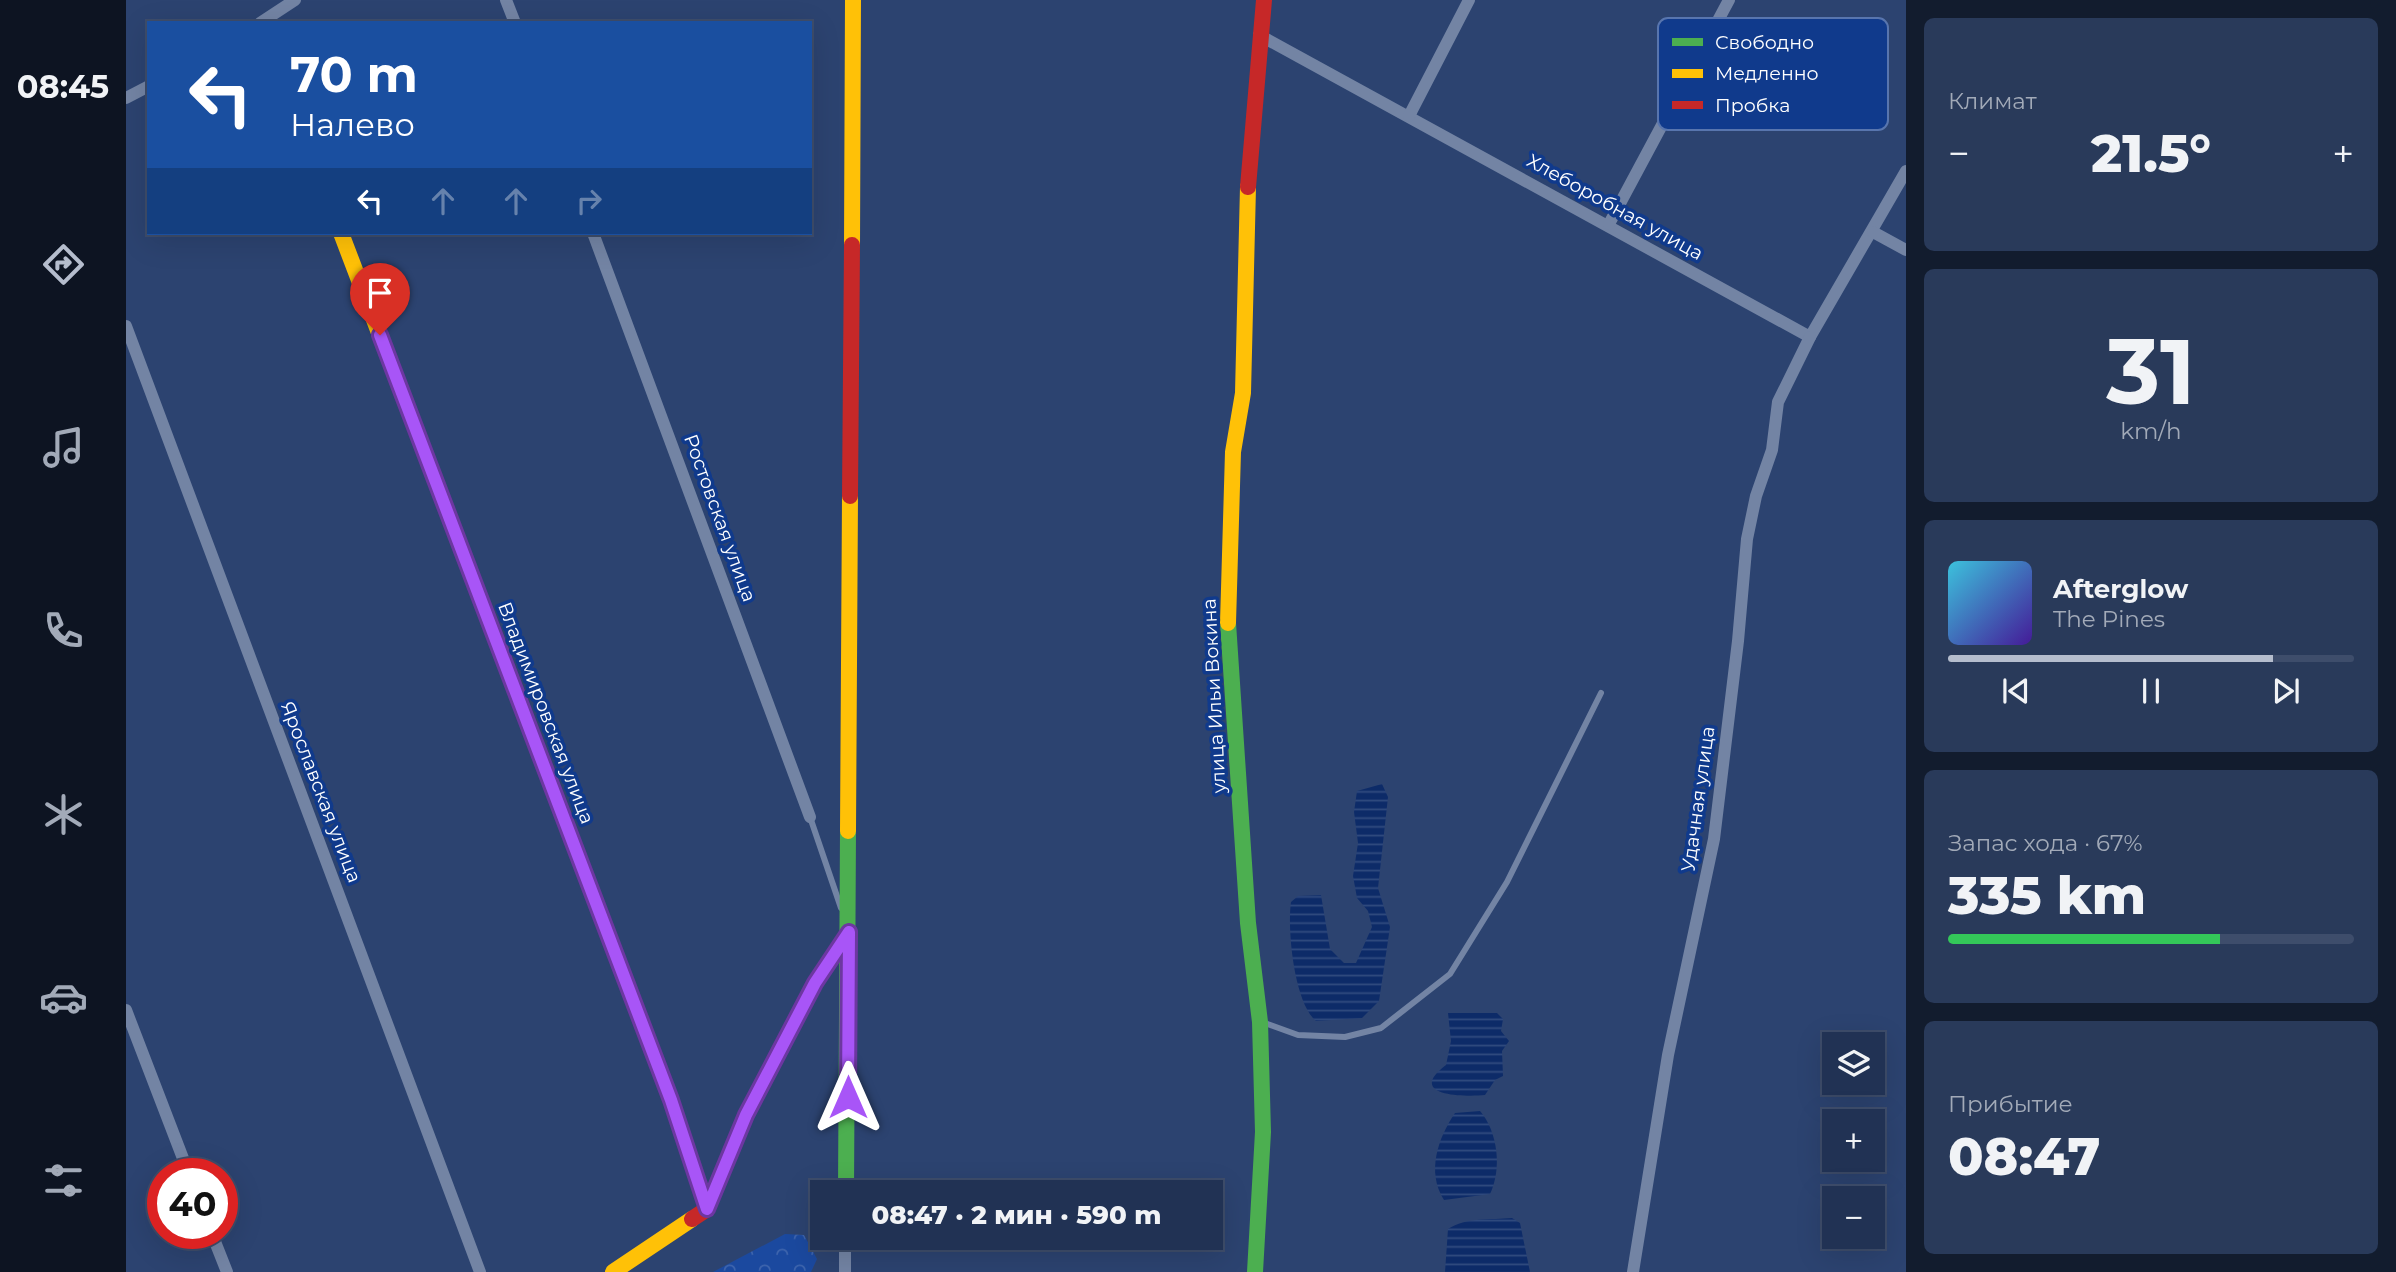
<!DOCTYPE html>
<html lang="ru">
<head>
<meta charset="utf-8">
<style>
	body { margin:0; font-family:Montserrat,sans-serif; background:#293a5a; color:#f1f3f6; height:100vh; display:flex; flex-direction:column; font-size:26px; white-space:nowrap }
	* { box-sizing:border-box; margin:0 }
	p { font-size:23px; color:#a2aab8 }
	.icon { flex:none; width:38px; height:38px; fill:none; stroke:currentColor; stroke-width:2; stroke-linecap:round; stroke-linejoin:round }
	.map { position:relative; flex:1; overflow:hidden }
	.details { display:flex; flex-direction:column; gap:18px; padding:18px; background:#121c2e; width:490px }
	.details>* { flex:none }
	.top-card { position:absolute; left:21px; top:21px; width:665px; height:214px; border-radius:0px; box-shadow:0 7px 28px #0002,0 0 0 2px #3e4d6b; background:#1a4fa0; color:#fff; overflow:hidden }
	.buttons { position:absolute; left:1696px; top:1032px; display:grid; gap:14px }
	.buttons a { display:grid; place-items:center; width:63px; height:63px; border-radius:0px; background:#213254; box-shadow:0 7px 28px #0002,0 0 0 2px #3e4d6b; font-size:35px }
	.speed { position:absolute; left:21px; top:1158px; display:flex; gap:14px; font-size:35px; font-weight:700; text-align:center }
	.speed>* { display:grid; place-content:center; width:91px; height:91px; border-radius:50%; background:#213254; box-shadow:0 7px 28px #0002,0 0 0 2px #3e4d6b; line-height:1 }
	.speed .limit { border:10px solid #d22; background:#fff; color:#111 }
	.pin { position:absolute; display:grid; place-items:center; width:60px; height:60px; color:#fff; margin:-72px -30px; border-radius:50% 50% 50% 0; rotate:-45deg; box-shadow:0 0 7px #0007 }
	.pin .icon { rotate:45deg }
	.me { position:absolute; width:77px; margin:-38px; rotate:0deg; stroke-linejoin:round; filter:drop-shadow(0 0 5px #0008) }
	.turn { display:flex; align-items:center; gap:24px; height:147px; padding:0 28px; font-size:32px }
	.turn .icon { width:91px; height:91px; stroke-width:2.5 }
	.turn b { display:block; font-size:49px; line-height:60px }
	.lanes { display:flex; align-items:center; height:66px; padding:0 28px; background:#0003; justify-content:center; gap:35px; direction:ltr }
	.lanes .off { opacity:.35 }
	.big { font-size:52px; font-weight:800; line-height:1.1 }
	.details .tile { flex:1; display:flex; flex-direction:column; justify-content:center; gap:10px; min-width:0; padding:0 24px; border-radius:10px; background:#293a5a }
	.details .dial { align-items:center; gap:0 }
	.dial b { font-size:91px; line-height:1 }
	.song { display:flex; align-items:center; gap:21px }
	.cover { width:84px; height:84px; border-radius:10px; background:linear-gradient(135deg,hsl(190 70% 55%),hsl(260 70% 35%)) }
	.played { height:7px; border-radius:4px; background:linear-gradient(90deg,#b5bdcd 80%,#3e4d6b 80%) }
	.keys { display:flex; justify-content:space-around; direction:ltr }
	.heat { display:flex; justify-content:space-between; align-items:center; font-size:38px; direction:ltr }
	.charge { height:10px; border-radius:5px; background:linear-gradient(90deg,#34c759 67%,#3e4d6b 0) }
	.trip { position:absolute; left:684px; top:1180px; width:413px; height:70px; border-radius:0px; background:#213254; box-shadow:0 7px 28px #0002,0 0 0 2px #3e4d6b; font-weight:800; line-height:70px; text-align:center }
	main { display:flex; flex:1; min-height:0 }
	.menu { display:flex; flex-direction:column; width:126px; justify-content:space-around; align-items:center; background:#0d1422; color:#a2aab8 }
	.menu .icon { width:49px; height:49px }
	.menu .on { color:#b5bdcd }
	.menu b { font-size:32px; color:#f1f3f6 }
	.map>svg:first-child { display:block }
	.forest { fill:url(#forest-crowns) }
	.water { fill:url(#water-rules) }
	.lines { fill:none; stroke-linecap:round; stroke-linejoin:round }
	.lane { stroke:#7384a4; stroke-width:6 }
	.street { stroke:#7384a4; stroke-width:12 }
	.fast { stroke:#4caf50; stroke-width:16 }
	.slow { stroke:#ffc107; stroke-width:16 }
	.jam { stroke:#c62828; stroke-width:16 }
	.route-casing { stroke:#6d37a1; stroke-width:18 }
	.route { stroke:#a855f7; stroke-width:12 }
	.labels { text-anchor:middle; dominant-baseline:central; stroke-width:7; stroke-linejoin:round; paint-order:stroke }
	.street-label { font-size:19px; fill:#fff; stroke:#103a8c }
	.key { fill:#103a8c; stroke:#5875ae; stroke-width:2 }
	.key-label { font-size:19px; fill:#fff }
</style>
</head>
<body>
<main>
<nav class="menu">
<b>08:45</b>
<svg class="icon on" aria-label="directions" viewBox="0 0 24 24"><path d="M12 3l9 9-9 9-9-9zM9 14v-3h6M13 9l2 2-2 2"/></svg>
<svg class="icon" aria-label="music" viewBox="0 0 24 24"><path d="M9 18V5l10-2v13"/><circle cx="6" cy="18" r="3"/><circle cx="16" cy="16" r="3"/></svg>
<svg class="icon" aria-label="phone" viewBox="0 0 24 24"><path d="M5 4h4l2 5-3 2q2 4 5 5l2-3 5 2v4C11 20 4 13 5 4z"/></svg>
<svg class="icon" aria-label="climate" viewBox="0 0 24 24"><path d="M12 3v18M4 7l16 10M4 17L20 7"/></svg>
<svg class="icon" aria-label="car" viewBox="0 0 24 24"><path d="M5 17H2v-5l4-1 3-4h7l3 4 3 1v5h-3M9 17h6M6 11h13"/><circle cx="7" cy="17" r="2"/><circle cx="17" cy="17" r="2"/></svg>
<svg class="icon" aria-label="filters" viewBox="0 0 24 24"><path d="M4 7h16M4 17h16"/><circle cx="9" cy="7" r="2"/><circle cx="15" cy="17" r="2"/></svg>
</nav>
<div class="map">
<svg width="1780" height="1272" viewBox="0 0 1780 1272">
	<defs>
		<pattern id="forest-crowns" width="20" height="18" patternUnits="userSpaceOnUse" patternTransform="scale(1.75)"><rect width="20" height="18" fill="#1b499f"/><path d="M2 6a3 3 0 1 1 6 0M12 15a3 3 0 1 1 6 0" fill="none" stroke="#3d64ad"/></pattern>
		<pattern id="water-rules" width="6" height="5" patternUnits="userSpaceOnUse" patternTransform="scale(1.75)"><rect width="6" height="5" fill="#0d2b68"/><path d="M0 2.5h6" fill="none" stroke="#314b7f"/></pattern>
	</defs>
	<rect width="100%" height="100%" fill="#2c4370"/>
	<path class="forest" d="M659,1234l19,1 13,24 -6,13h-98z"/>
	<g class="water">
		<path d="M1256,784l6,13 -10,91 12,39 -11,74 -17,17 -46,3c-22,-18 -29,-92 -25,-119l7,-6 23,-1 9,54 14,14h12l16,-36 -4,-16 -11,-13 -4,-22 5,-33 -4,-31 3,-21z"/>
		<path d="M1322,1013h49l6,6 -2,12 8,10 -7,10 1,25 -8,4 -10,15c-21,2 -80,1 -39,-30l5,-24z"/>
		<path d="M1354,1111c18,21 22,58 10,83l-46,6c-18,-28 -6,-62 11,-87z"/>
		<path d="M1386,1218l8,5 10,49h-85l3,-43c18,-12 43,-9 64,-11z"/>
	</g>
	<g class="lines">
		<g class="lane">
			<path d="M684,817l31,91"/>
			<path d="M1136,1022l36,13 47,2 36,-9 69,-54 57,-92 94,-189"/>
			<path d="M583,1205l37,-90 69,-132 28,-42"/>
		</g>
		<g class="street">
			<path d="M380,0l9,23"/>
			<path d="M134,23l35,-23"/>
			<path d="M1133,35l551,302 96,-166"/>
			<path d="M0,98l23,-12"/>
			<path d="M1283,116l60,-116"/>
			<path d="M1483,224l120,-224"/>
			<path d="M1747,232l33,18"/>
			<path d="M467,233l217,584"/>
			<path d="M0,326l354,946"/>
			<path d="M0,1010l63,164"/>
			<path d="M86,1234l15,38"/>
			<path d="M719,1272v-35"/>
			<path d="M1507,1272l35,-217 46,-216 24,-198 9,-102 9,-43 16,-46 6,-48 32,-65"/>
		</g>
		<g class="fast">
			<path d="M1102,623l20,300 12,99 3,110 -8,140"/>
			<path d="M720,1192l2,-361"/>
		</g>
		<g class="slow">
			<path d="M215,233l204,536"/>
			<path d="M726,245l1,-245"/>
			<path d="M1102,623l5,-171 10,-59 5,-206"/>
			<path d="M722,831l2,-335"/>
			<path d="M487,1272l79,-53"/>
		</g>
		<g class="jam">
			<path d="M1122,187l16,-187"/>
			<path d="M724,496l2,-251"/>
			<path d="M419,769l126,331 36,109 -15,10"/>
		</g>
	</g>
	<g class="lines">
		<g class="route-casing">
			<path id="route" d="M254,335l291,765 36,109 39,-94 69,-132 34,-51 -1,165"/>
		</g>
		<use href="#route" class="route"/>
	</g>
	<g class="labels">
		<g class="street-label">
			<text transform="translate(1489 207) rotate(29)">Хлеборобная улица</text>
			<text transform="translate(594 518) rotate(70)">Ростовская улица</text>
			<text transform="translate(1088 696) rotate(-93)">улица Ильи Вокина</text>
			<text transform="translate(420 713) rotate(69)">Владимировская улица</text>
			<text transform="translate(195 792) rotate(69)">Ярославская улица</text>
			<text transform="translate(1572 799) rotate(-82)">Удачная улица</text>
		</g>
	</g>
	<rect x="1532" y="18" width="230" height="112" rx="10" class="key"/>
	<rect x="1546" y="38" width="31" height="8" fill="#4caf50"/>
	<rect x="1546" y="69" width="31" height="9" fill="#ffc107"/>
	<rect x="1546" y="101" width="31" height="8" fill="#c62828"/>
	<g class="key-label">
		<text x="1589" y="49">Свободно</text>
		<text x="1589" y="80">Медленно</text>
		<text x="1589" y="112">Пробка</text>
	</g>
</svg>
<div class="buttons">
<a><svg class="icon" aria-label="layers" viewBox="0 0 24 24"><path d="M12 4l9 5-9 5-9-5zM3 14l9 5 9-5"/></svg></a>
<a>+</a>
<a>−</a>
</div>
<div class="speed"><div class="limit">40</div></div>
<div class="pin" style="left:254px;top:335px;background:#d93025"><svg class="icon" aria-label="arrive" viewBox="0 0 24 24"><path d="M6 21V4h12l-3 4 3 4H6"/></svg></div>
<svg class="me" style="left:722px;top:1097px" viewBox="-20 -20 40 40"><path d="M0-17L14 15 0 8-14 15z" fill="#a855f7" stroke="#fff" stroke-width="4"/></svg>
<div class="trip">08:47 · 2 мин · 590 m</div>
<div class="top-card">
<div class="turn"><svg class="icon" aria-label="left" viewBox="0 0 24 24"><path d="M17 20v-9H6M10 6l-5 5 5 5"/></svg><div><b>70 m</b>Налево</div></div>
<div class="lanes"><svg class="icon" aria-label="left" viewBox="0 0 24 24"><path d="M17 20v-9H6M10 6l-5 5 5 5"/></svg><svg class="icon off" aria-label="ahead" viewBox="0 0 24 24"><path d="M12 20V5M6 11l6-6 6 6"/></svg><svg class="icon off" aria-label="ahead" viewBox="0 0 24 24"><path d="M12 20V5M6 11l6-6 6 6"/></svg><svg class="icon off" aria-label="right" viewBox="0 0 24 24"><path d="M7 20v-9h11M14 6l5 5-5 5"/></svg></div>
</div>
</div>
<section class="details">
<div class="tile"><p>Климат</p>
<div class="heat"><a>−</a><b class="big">21.5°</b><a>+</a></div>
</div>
<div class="tile dial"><b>31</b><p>km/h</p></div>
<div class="tile">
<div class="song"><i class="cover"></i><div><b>Afterglow</b><p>The Pines</p></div></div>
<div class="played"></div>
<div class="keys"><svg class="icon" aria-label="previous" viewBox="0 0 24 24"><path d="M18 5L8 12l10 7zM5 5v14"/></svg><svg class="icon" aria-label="pause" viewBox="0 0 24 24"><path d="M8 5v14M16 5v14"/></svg><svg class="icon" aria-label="next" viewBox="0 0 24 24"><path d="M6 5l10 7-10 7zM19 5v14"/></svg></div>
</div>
<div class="tile"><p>Запас хода · 67%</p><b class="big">335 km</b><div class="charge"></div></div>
<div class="tile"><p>Прибытие</p><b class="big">08:47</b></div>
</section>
</main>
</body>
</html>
